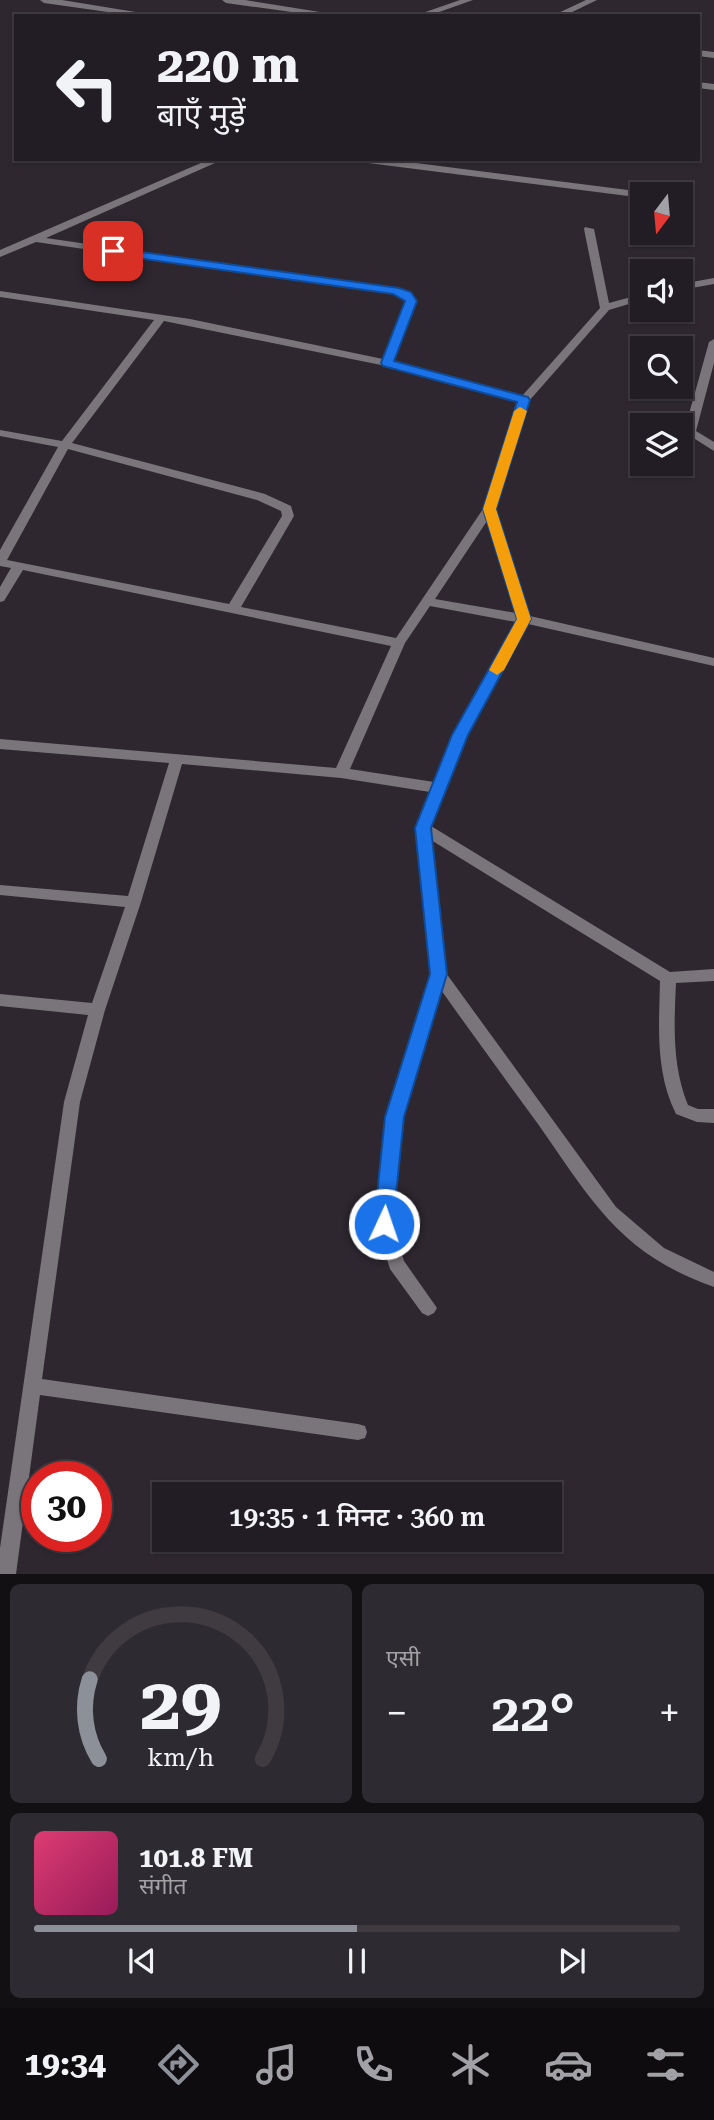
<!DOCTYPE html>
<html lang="hi">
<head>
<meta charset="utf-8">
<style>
	body { margin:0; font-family:"Roboto Serif","Noto Sans Devanagari",serif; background:#2e2a31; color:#f1f3f6; height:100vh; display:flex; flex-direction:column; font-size:26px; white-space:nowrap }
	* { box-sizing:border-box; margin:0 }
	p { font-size:23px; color:#a2a2a6 }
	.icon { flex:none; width:38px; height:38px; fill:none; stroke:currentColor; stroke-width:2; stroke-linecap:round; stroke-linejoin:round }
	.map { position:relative; height:1574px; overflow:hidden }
	.side { display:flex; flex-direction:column; gap:10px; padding:10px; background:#131014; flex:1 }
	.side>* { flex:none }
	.banner { position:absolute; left:14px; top:14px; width:686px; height:147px; border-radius:0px; box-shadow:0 2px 5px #0004,0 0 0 2px #3f3b41; background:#221d24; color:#f1f3f6; overflow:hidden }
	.needle { width:46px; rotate:196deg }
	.fabs { position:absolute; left:630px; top:182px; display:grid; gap:14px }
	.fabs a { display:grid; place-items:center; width:63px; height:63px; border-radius:0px; background:#221d24; box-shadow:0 2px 5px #0004,0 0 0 2px #3f3b41; font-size:35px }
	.speed { position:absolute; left:21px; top:1461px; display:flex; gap:14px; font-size:35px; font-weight:700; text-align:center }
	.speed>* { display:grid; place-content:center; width:91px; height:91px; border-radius:50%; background:#221d24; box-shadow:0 2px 5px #0004,0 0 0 2px #3f3b41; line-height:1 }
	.speed .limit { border:10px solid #d22; background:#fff; color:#111 }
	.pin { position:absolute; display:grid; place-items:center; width:60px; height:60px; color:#fff; margin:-30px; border-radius:14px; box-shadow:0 4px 10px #0006 }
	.me { position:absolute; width:77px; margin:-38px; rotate:3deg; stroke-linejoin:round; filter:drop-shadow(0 0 5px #0008) }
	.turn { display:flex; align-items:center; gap:24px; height:147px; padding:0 28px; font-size:32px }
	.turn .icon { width:91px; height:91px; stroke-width:2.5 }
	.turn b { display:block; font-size:49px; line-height:60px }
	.big { font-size:52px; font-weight:600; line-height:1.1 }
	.side .card { flex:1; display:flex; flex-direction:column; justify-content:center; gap:10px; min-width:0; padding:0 24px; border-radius:10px; background:#2e2a31 }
	.side .dial { align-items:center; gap:0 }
	.dial svg { height:182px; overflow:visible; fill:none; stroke:#3f3b41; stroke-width:7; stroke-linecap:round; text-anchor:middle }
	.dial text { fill:#f1f3f6; stroke:none }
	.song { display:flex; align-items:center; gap:21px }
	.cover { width:84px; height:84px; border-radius:10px; background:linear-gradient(135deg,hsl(340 70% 55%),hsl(330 70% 35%)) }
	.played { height:7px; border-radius:4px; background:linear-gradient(90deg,#8c9099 50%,#3f3b41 50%) }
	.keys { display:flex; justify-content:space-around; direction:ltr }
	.heat { display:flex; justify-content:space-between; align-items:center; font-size:38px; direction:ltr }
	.side .tiles { flex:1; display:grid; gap:10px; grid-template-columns:1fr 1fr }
	.card:last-child { grid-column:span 2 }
	.trip { position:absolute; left:152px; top:1482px; width:410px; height:70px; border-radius:0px; background:#221d24; box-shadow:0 2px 5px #0004,0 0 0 2px #3f3b41; font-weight:600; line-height:70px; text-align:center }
	.dock { display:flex; height:112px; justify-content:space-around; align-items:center; background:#0e0c0e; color:#a2a2a6 }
	.dock .icon { width:49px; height:49px }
	.dock .selected { color:#8c9099 }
	.dock b { font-size:32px; color:#f1f3f6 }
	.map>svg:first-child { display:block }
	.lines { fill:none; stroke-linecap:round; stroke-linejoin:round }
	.lane { fill:#79757a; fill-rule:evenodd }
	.street { fill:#79757a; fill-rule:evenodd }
	.route { fill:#1a73e8; stroke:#114b97; stroke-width:2 }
	.slow { fill:#f59e0b }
</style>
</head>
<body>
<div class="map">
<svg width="714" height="1574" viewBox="0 0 714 1574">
	<rect width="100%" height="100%" fill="#2e2730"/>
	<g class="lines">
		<g class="lane">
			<path d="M222,0h23l100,16h-25l-94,-13z"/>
			<path d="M460,0h13l-45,16h-14z"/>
		</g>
		<g class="street">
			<path d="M40,0h22l98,16h-24l-92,-13z"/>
			<path d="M586,0h11l-33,16h-12z"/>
			<path d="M698,50l16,2v6l-16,-2z"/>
			<path d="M698,82l16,2v6l-16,-2z"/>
			<path d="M210,159h14l-178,79 353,51 11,4 6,8 -23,60 129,35 78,-88 -16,-79 1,-2 9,2 15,74 33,-9v6l-33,10 -80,91 -34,108 35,107 184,42v8l-186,-42 -61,111 -36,91 239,146 44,-3v12l-38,2c-2,41 -4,83 12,122l10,4h16v14l-17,-1 -21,-8c-21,-42 -17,-88 -16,-133l-229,-141 15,133 170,234 48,41 50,24v15c-94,-33 -122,-86 -176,-163 -33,-45 -65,-89 -97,-134l-39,127 -10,107 12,37 33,47 -3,5 -6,3 -6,-3 -32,-44 -14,-45 10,-107 44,-143 -14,-146 14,-36 -89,-14 -159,-14 -41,138 -36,108 -25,92 -38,277 316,45 7,2 2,6 -2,6 -7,2 -318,-45 -24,179h-16v-26l64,-446 24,-87 -88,-9v-12l92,9 33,-96 -125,-12v-10l128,11 41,-133 -169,-14v-10l336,29 55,-122 -368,-76 -19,31 -4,1v-15l11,-19 -11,-2v-16l58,-103 -58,-11v-6l62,11 92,-121 -154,-23v-6l190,28 193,40 23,-58 -4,-4 -9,-3 -357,-52 -36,15v-7zM164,321l222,45 132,36 -35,107 -87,129 -155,-31 53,-91 -3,-10 -26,-12 -193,-51zM68,449l189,51 24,11 1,5 -53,88 -222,-44zM487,521l29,92 -81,-14zM430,606l86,16 -63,113 -19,47 -84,-13 55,-126z"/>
			<path d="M355,159h30l251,32 5,3 -5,3 -276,-35z"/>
			<path d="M714,278v6l-33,6v-6z"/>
			<path d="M714,339v24l-18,68 18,11v9l-30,-19 25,-90z"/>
		</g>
	</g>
	<path class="route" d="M113,248l286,40 12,4 6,9 -23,60 134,36 2,3 -34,109 35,110 -63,116 -37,93 16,146 -43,143 -11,107 -2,6 -7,2 -7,-2 -3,-6 11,-107 45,-143 -15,-146 37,-93 65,-116 -34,-110 34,-107 -134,-36 -2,-3 24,-62 -12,-7 -285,-40v-5z"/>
	<path class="slow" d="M520,407l7,4 -31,98 35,110 -27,51 -7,5 -8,-5 28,-51 -34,-110 31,-98z"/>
</svg>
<div class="fabs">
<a><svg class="needle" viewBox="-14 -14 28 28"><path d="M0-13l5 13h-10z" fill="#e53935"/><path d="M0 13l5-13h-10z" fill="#a2a2a6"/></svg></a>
<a><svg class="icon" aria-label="sound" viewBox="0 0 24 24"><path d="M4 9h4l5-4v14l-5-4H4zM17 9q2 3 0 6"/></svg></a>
<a><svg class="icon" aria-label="search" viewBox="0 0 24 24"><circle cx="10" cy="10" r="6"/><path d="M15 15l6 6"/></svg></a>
<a><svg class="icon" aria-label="layers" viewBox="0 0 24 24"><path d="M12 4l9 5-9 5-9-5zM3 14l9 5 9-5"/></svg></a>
</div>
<div class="speed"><div class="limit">30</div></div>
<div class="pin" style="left:113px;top:251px;background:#d93025"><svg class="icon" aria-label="arrive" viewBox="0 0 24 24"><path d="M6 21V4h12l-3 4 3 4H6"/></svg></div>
<svg class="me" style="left:384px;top:1224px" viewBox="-20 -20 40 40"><circle r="17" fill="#1a73e8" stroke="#fff" stroke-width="3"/><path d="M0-11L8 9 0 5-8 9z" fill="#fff"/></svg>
<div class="trip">19:35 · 1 मिनट · 360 m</div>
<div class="banner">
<div class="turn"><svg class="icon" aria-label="left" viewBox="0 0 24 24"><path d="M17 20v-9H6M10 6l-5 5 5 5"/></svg><div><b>220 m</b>बाएँ मुड़ें</div></div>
</div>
</div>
<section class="side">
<div class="tiles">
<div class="card dial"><svg viewBox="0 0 100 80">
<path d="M14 69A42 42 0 1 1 86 69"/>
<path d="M14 69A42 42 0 0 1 10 34" stroke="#8c9099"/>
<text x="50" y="56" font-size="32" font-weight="700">29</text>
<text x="50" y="72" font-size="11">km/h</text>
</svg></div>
<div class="card"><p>एसी</p>
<div class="heat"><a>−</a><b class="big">22°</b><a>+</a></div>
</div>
<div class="card">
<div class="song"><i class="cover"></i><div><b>101.8 FM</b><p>संगीत</p></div></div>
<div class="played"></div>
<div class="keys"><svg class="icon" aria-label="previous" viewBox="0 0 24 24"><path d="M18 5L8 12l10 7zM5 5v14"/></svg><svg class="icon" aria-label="pause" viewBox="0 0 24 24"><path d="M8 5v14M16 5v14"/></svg><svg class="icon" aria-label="next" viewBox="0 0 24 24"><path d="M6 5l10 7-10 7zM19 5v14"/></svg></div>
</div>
</div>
</section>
<nav class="dock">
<b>19:34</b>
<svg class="icon selected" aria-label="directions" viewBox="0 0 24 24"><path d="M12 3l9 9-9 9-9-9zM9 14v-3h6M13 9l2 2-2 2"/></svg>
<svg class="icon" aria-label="music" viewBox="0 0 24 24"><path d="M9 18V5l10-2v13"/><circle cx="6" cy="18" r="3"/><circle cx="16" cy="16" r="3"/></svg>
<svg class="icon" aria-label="phone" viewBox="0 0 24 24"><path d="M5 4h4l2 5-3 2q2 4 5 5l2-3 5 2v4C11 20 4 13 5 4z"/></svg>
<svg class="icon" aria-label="climate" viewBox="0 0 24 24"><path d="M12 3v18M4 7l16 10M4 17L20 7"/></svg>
<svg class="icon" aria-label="car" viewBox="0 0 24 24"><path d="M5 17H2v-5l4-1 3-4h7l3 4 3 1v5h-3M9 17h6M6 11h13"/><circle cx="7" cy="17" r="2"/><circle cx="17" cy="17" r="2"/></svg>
<svg class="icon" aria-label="filters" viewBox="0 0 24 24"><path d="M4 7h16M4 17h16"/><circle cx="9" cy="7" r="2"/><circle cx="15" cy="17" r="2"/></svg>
</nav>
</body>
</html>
